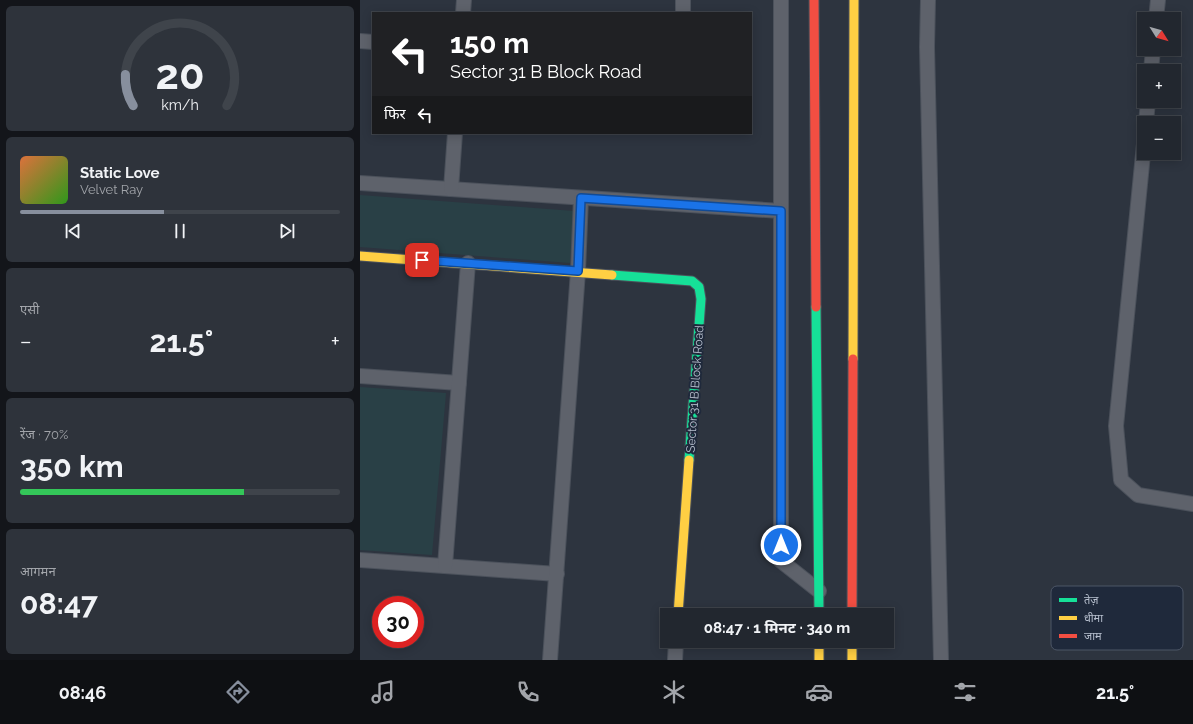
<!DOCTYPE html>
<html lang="hi">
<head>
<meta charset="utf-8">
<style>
	body { margin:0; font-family:Raleway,"Noto Sans Devanagari",sans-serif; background:#2e333b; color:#f1f3f6; height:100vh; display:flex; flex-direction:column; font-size:15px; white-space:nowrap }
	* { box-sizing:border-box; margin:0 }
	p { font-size:13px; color:#a2a5aa }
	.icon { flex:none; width:22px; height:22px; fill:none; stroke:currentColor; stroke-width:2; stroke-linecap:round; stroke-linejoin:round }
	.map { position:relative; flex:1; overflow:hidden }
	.drawer { display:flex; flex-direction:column; gap:6px; padding:6px; background:#13151a; width:360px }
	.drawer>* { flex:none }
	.hud { position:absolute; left:12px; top:12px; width:380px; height:122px; border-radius:0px; box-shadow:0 2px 10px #0003,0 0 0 1px #3f444b; background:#202124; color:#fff; overflow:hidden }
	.needle { width:26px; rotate:127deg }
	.tools { position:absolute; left:777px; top:12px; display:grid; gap:8px }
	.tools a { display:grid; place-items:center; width:44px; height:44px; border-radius:0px; background:#22272f; box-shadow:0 2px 10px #0003,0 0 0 1px #3f444b; font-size:20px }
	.speed { position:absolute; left:12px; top:596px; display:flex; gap:8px; font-size:20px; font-weight:700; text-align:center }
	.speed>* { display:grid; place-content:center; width:52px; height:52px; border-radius:50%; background:#22272f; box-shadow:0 2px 10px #0003,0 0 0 1px #3f444b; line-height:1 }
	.speed .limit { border:6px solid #d22; background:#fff; color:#111 }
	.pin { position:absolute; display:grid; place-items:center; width:34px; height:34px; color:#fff; margin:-17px; border-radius:8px; box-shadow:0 2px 6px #0006 }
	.me { position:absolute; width:44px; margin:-22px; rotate:0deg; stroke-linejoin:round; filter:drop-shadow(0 0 3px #0008) }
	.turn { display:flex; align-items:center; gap:14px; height:84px; padding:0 12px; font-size:18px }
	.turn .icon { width:52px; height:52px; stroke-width:2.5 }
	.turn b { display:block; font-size:28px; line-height:34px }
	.then { display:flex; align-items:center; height:38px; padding:0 12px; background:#0003; gap:8px; font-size:15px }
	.big { font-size:30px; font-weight:700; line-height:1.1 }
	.drawer .widget { flex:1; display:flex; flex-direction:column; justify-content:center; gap:6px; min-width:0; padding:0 14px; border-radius:6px; background:#2e333b }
	.drawer .dial { align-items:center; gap:0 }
	.dial svg { height:104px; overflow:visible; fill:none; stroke:#3f444b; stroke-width:7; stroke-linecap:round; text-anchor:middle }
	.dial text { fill:#f1f3f6; stroke:none }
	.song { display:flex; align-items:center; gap:12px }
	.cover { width:48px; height:48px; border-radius:6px; background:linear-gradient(135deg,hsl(20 70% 55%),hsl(110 70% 35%)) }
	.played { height:4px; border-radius:2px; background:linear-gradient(90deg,#878f9d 45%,#3f444b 45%) }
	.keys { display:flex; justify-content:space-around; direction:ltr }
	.heat { display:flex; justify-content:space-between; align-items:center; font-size:22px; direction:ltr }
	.charge { height:6px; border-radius:3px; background:linear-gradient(90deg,#34c759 70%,#3f444b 0) }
	.trip { position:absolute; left:300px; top:608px; width:234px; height:40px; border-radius:0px; background:#22272f; box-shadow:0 2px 10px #0003,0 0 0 1px #3f444b; font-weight:700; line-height:40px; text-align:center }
	.tab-bar { display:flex; height:64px; justify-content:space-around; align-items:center; background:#0e1013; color:#a2a5aa }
	.tab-bar .icon { width:28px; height:28px }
	.tab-bar .selected { color:#878f9d }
	.tab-bar b { font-size:18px; color:#f1f3f6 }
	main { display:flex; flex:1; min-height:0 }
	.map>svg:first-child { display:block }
	.green { fill:#294046 }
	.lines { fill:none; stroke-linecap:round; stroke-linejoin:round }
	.street-casing { stroke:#4b515b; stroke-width:16 }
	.fast-casing { stroke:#4b515b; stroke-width:11 }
	.slow-casing { stroke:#4b515b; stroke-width:11 }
	.jam-casing { stroke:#4b515b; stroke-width:11 }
	.street { stroke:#5e626b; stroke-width:14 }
	.fast { stroke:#16e098; stroke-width:9 }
	.slow { stroke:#ffcf43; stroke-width:9 }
	.jam { stroke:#f24e42; stroke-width:9 }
	.route-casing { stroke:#114b97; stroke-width:10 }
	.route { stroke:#1a73e8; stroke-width:7 }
	.labels { text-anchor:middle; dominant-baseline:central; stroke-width:4; stroke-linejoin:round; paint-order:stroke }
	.street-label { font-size:12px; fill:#b8c0cf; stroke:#1f293b }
	.key { fill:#1f293b; stroke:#4d5667; stroke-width:1 }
	.key-label { font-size:11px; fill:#b8c0cf }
</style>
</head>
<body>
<main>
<section class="drawer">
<div class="widget dial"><svg viewBox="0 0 100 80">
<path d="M14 69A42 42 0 1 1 86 69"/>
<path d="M14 69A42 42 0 0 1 8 45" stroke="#878f9d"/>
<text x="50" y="56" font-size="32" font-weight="700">20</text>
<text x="50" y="72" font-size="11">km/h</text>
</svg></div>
<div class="widget">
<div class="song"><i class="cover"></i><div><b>Static Love</b><p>Velvet Ray</p></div></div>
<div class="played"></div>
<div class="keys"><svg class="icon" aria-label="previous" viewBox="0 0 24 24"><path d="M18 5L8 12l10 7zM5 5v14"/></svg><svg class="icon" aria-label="pause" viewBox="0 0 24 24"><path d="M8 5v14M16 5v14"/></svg><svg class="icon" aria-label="next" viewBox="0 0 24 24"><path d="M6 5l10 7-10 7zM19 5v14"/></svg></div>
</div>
<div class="widget"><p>एसी</p>
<div class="heat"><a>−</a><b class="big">21.5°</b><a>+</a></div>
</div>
<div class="widget"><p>रेंज · 70%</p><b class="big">350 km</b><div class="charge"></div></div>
<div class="widget"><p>आगमन</p><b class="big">08:47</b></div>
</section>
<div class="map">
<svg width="833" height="660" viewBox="0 0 833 660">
	<rect width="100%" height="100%" fill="#2d343f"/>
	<g class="green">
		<path d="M0,195l214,16 -4,52 -210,-16z"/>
		<path d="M0,387l86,6 -14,162 -72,-5z"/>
	</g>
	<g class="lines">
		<g class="street-casing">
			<g id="street">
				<path d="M421,0v561l38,30"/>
				<path d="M568,0l-1,47 14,613"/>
				<path d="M103,13l1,-13"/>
				<path d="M323,13v-13"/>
				<path d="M796,19l2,-19"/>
				<path d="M0,41l13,1"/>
				<path d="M791,71l2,-22"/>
				<path d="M786,123l2,-22"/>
				<path d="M784,144l-28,282 5,54 17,15 55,9"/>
				<path d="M0,183l421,28"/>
				<path d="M91,189l4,-56"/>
				<path d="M0,376l99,7"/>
				<path d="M0,560l197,14"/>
				<path d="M85,566l23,-303"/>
				<path d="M190,660l28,-389 3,-73"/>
				<path d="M315,660l1,-19"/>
			</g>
		</g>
		<g class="fast-casing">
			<g id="fast">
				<path d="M252,275l80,6 7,6 2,12 -12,161"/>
				<path d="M456,307l3,308"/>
			</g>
		</g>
		<g class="slow-casing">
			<g id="slow">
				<path d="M0,256l252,19"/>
				<path d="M493,359l1,-359"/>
				<path d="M318,615l11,-155"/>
				<path d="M459,641v19"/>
				<path d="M492,641v19"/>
			</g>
		</g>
		<g class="jam-casing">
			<g id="jam">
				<path d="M454,0l2,307"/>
				<path d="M492,615l1,-256"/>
			</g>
		</g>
		<use href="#street" class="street"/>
		<use href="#fast" class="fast"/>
		<use href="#slow" class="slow"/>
		<use href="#jam" class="jam"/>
	</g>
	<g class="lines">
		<g class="route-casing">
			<path id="route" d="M62,260l156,11 3,-73 200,13v334"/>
		</g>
		<use href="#route" class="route"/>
	</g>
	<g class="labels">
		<g class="street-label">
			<text transform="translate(335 389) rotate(-86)">Sector 31 B Block Road</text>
		</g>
	</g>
	<rect x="691" y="586" width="132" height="64" rx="6" class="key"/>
	<rect x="699" y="598" width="18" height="4" fill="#16e098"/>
	<rect x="699" y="616" width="18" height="4" fill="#ffcf43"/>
	<rect x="699" y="634" width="18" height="4" fill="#f24e42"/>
	<g class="key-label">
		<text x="724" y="604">तेज़</text>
		<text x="724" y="622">धीमा</text>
		<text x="724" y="640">जाम</text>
	</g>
</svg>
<div class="tools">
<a><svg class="needle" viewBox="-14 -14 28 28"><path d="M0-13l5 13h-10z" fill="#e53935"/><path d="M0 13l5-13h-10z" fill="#a2a5aa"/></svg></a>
<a>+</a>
<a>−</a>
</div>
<div class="speed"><div class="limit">30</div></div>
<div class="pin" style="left:62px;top:260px;background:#d93025"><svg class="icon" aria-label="arrive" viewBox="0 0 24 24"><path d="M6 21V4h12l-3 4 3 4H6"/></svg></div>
<svg class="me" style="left:421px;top:545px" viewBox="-20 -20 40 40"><circle r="17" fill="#1a73e8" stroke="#fff" stroke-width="3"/><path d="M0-11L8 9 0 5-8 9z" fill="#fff"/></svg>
<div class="trip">08:47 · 1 मिनट · 340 m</div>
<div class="hud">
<div class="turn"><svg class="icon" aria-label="left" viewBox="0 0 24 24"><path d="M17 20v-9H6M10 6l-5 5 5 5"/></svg><div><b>150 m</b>Sector 31 B Block Road</div></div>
<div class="then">फिर<svg class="icon" aria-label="left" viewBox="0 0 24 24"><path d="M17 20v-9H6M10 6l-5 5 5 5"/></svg></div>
</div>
</div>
</main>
<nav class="tab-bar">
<b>08:46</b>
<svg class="icon selected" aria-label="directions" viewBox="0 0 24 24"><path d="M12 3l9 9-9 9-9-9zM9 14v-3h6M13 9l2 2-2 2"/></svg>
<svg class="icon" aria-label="music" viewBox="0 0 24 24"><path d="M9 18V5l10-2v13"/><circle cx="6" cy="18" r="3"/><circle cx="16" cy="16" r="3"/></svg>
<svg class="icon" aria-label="phone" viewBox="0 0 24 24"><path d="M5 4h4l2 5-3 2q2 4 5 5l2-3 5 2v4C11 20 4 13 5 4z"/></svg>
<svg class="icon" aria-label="climate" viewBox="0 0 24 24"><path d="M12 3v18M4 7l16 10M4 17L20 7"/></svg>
<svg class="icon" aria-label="car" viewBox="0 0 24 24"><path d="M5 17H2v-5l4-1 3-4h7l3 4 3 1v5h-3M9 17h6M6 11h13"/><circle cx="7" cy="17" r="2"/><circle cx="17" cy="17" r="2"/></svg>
<svg class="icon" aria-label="filters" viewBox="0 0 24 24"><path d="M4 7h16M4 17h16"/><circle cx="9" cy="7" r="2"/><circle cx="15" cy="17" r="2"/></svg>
<b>21.5°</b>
</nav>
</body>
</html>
